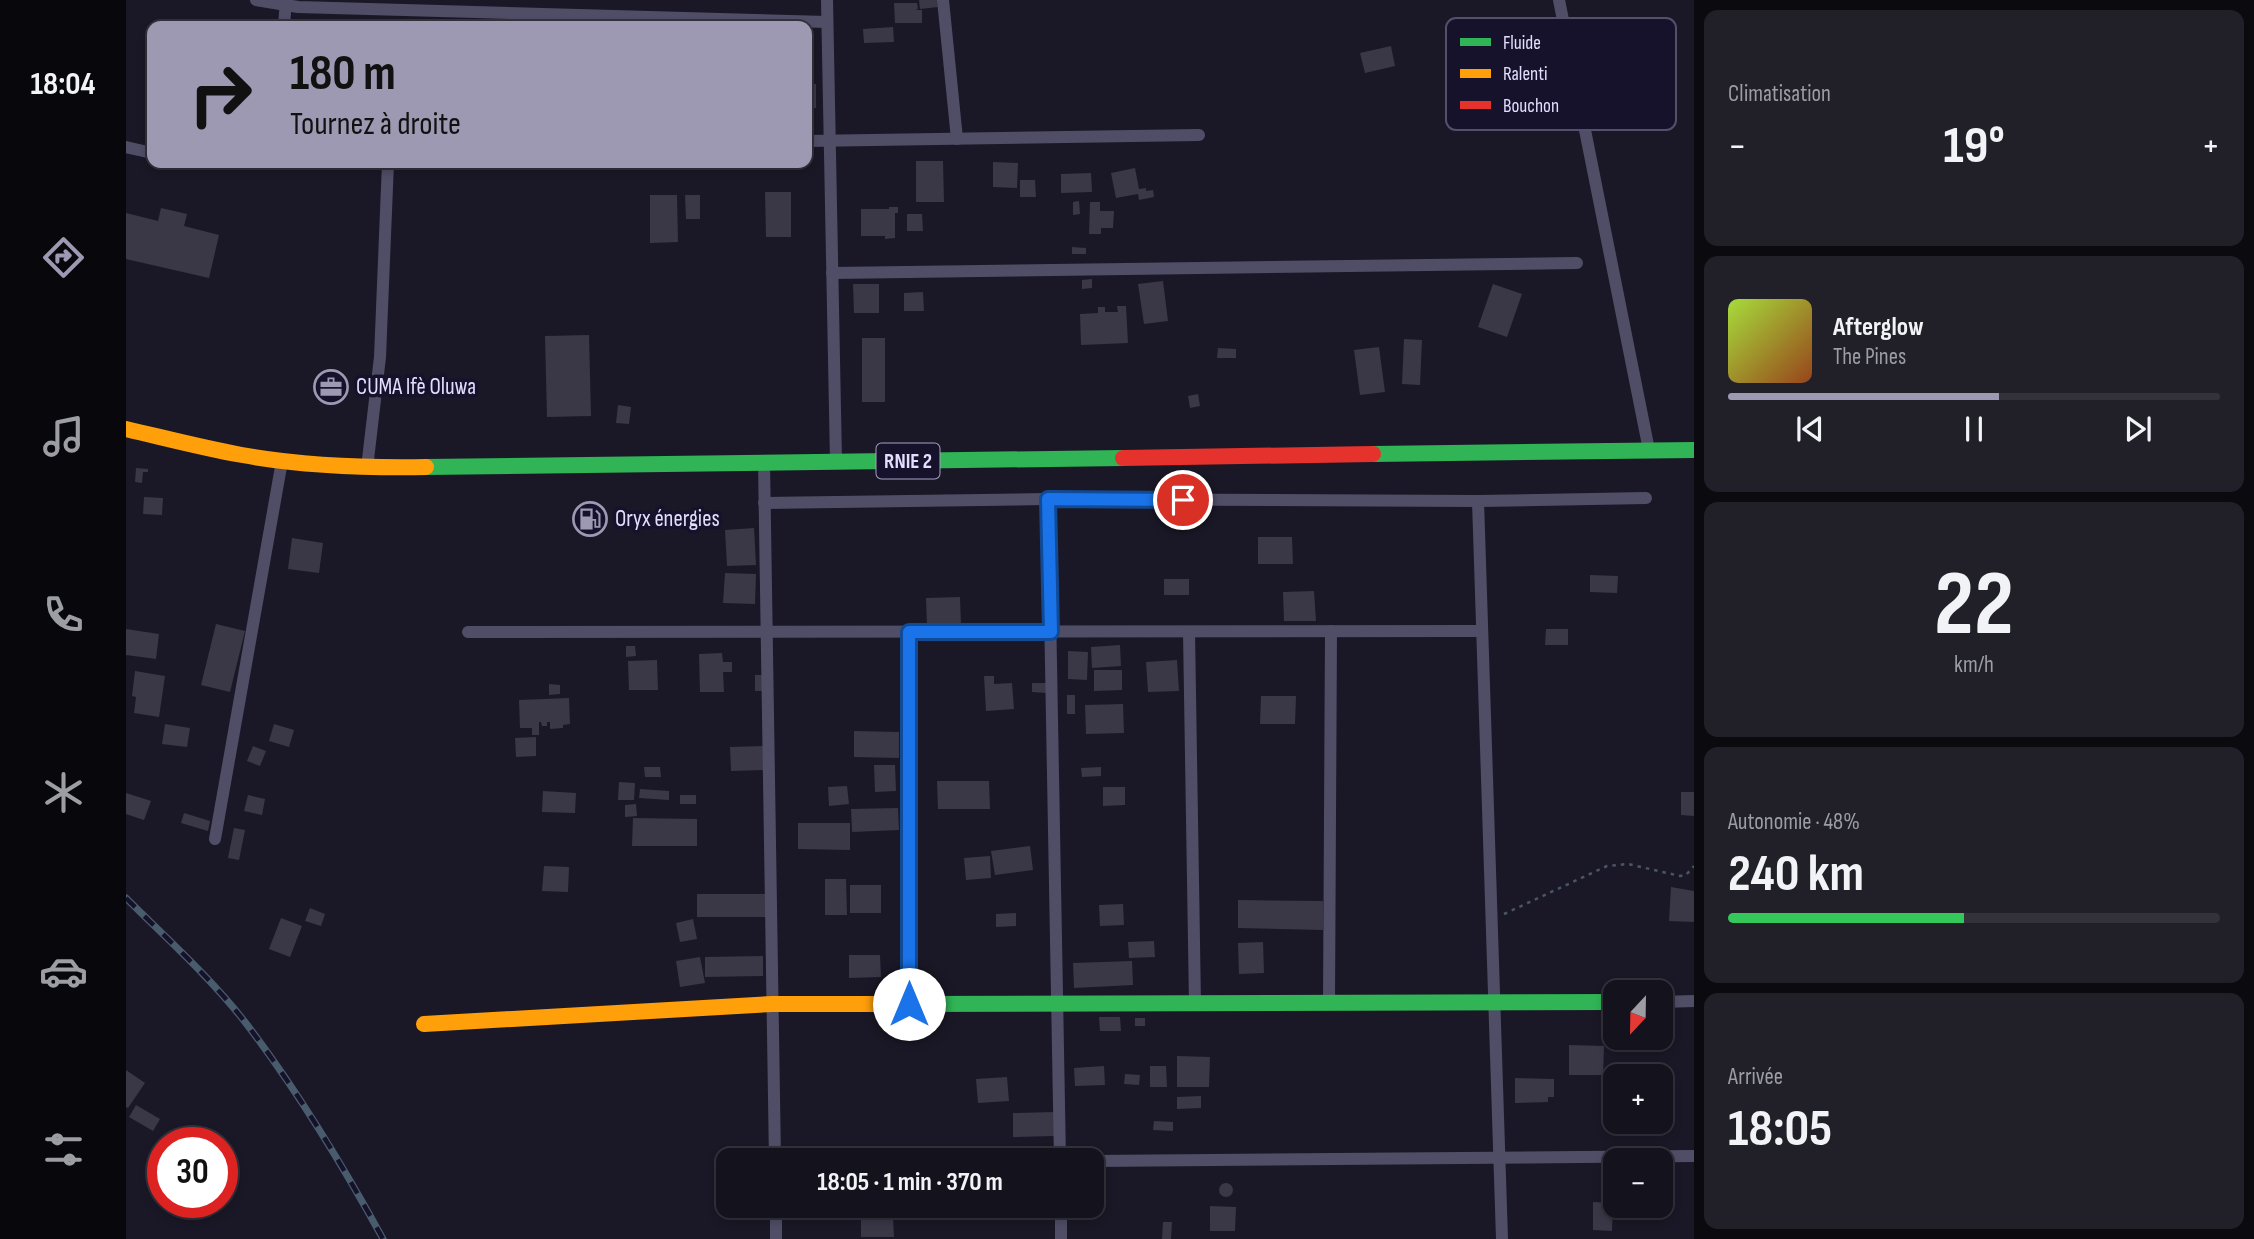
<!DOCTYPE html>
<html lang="fr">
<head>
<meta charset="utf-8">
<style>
	body { margin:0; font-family:"Sofia Sans Condensed",sans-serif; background:#212029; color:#f1f3f6; height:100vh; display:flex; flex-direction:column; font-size:26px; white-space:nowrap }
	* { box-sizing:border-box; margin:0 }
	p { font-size:23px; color:#9d9ea3 }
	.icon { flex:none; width:38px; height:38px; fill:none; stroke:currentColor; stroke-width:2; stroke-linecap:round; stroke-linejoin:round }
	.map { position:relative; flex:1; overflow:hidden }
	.drawer { display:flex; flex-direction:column; gap:10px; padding:10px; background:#0b0a0f; width:560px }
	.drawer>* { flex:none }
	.top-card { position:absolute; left:21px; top:21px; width:665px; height:147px; border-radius:14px; box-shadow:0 4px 10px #0003,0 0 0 2px #33323b; background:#9d99b2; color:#111; overflow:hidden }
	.needle { width:46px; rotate:202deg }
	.buttons { position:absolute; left:1477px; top:980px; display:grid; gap:14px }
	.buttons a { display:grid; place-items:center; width:70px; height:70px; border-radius:14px; background:#14121c; box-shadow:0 4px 10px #0003,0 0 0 2px #33323b; font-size:35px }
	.speed { position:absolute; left:21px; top:1127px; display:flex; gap:14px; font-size:35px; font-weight:700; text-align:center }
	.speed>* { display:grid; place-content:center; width:91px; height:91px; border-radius:50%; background:#14121c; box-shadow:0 4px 10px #0003,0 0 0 2px #33323b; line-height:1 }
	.speed .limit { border:10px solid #d22; background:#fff; color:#111 }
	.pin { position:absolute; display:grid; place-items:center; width:60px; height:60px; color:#fff; margin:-30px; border:4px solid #fff; border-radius:50%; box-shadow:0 2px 7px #0007 }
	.me { position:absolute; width:77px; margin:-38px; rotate:0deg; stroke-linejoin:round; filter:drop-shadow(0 0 5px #0008) }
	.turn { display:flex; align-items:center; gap:24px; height:147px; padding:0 28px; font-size:32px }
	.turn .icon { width:91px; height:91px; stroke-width:2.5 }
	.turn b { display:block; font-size:49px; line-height:60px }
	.big { font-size:52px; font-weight:700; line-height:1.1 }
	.drawer .widget { flex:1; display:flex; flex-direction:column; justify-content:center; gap:10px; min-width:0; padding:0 24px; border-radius:14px; background:#212029 }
	.drawer .dial { align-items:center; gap:0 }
	.dial b { font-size:91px; line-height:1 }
	.song { display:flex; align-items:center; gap:21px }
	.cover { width:84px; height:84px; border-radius:10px; background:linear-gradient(135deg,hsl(80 70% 55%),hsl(20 70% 35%)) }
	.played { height:7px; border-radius:4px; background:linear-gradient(90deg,#9d99b2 55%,#33323b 55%) }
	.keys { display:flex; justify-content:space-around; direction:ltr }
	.heat { display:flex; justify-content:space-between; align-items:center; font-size:38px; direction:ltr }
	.charge { height:10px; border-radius:5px; background:linear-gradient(90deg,#34c759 48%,#33323b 0) }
	.trip { position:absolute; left:590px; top:1148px; width:388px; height:70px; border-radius:14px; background:#14121c; box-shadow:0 4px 10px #0003,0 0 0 2px #33323b; font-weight:700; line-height:70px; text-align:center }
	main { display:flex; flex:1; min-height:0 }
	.tab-bar { display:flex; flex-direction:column; width:126px; justify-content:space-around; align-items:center; background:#08070b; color:#9d9ea3 }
	.tab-bar .icon { width:49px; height:49px }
	.tab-bar .active { color:#9d99b2 }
	.tab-bar b { font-size:32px; color:#f1f3f6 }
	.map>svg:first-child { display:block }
	.building { fill:#3a3747 }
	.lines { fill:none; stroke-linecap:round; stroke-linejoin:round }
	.path { stroke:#4a5665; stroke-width:2.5; stroke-dasharray:3.5 5; stroke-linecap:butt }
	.street { stroke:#504e66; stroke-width:12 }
	.fast { stroke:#30b455; stroke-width:16 }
	.slow { stroke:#ff9f0a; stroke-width:16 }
	.jam { stroke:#e5322d; stroke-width:16 }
	.rail-casing { stroke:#495c6e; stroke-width:7 }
	.rail { stroke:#17122c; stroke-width:4.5; stroke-dasharray:13; stroke-linecap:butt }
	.route-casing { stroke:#114b97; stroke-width:18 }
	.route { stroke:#1a73e8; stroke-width:12 }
	.labels { text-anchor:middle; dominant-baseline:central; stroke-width:7; stroke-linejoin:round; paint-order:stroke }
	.shield { fill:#17122c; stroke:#a6a1bf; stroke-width:2 }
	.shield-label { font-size:21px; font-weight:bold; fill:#e3defe }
	.poi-label { font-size:23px; fill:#e3defe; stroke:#17122c; text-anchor:start }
	.key { fill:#17122c; stroke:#544f6b; stroke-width:2 }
	.key-label { font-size:19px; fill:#e3defe }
</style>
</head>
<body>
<main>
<nav class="tab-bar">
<b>18:04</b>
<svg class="icon active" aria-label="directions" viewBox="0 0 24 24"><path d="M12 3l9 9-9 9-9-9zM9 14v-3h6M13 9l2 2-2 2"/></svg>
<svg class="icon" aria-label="music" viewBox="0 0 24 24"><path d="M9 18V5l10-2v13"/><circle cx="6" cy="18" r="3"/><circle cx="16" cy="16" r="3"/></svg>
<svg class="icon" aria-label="phone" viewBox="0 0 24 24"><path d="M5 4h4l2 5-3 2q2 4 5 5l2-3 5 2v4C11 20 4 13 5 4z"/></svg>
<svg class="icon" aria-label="climate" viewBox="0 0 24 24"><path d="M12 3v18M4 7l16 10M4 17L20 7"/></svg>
<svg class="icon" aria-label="car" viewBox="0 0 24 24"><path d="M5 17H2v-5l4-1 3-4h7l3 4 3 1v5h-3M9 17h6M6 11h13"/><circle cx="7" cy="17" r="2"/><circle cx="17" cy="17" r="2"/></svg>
<svg class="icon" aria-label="filters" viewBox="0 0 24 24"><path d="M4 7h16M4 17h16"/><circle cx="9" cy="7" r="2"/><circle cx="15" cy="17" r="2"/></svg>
</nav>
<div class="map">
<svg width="1568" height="1239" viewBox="0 0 1568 1239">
	<rect width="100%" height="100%" fill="#1a1826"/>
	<g class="building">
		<path d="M793,0h18l1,7 -18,2z"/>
		<path d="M768,3h23l1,6 -3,1h7v13h-27z"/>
		<path d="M767,27l1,15 -30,1 -1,-14z"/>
		<path d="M681,33h6l1,16 -7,1z"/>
		<path d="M1265,46l4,20 -30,7 -5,-20z"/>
		<rect x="681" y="84" width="9" height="24"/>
		<path d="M790,161h27l1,41h-28z"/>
		<path d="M867,162l25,1 -1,25 -24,-1z"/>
		<path d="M1009,168l4,21 7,-1v3l7,-1 1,7 -15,3 -1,-6 -22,4 -5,-25z"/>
		<path d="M965,173l1,19 -31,1v-19z"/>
		<path d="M894,180h15l1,17h-16z"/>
		<path d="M639,192h26v45h-25z"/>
		<path d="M524,195h27l1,47 -28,1z"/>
		<path d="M559,195h15v24h-14z"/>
		<path d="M953,201l1,13 -7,1v-13z"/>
		<path d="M964,202h10v9h14l-1,17h-12v6h-12z"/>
		<path d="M763,207h9v6h-3v25l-10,1v-3h-24v-27h28z"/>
		<path d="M35,208l26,6 -3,12 35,9 -10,43 -83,-19v-46l32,8z"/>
		<path d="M781,214h15l1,17h-16z"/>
		<path d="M946,247l14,1v6h-14z"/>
		<path d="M966,279v9l-10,1v-9z"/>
		<path d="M1037,281l5,40 -24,3 -6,-40z"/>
		<path d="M727,284h26v29h-25z"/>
		<path d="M1367,284l29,10 -15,43 -29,-10z"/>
		<path d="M797,292l1,19h-20v-18z"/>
		<path d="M991,306h9l2,37 -47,2 -1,-31 18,-1v-6h7v5h13z"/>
		<path d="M463,335l2,81 -44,1 -2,-81z"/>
		<rect x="736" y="338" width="23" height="64"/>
		<path d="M1278,339l18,1 -2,45 -18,-1z"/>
		<path d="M1253,347l6,45 -25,3 -6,-45z"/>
		<path d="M1092,348l18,1v9h-19z"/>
		<path d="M1072,394l2,12 -10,2 -2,-12z"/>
		<path d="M492,405l13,2 -2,17 -13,-1z"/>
		<path d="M10,468l12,1v3h-5l-1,11 -7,-1z"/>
		<path d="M18,497l19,1 -1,17 -19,-1z"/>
		<path d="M628,528l2,37 -29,1 -2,-36z"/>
		<path d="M1132,537h34l1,27h-35z"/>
		<path d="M166,538l31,5 -4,30 -31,-4z"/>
		<path d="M599,573l31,1 -1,30 -32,-1z"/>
		<path d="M1464,575l28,1 -1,17 -27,-1z"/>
		<rect x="1038" y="579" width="25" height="16"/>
		<path d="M1188,591l2,30h-32l-1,-29z"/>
		<path d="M834,597l1,28 -34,1 -1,-28z"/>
		<path d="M90,624l29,7 -15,61 -29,-7z"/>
		<path d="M0,629l33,5 -3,25 -30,-4z"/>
		<path d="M1420,629h22v16h-23z"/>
		<path d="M994,645l1,21 -29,2 -1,-21z"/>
		<path d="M500,646h9l1,10 -10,1z"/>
		<path d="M942,651l20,1 -1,28 -19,-1z"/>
		<path d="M596,653l1,9h9v10h-9l1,20h-24l-1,-38z"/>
		<path d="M531,660l1,30h-29l-1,-29z"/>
		<path d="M1051,660l2,31 -31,1 -2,-30z"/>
		<path d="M968,670h28v20l-28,1z"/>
		<path d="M9,671l30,5 -6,41 -25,-4 2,-16 -4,-1z"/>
		<path d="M629,675h11l1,16h-12z"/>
		<path d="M858,676h10v8l18,-1 2,26 -28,2z"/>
		<path d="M906,683h15v10l-15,-1z"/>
		<path d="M423,684l11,1v9l-11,1z"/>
		<rect x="941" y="695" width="8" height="19"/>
		<path d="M1135,696h35l-1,28h-35z"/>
		<path d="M443,698l1,26 -7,1v3l-13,1v-7h-3v4h-5l-1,-4h-2v13h-7v-7h-12l-1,-28z"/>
		<path d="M997,704l1,29 -38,1 -1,-29z"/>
		<path d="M39,724l25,4 -3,19 -25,-3z"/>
		<path d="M148,724l20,6 -5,17 -20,-6z"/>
		<path d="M728,731l45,1v26l-45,-1z"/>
		<path d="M410,737v19l-20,1 -1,-19z"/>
		<path d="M127,746l13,5 -6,15 -13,-5z"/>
		<path d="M641,746v24l-36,1 -1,-24z"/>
		<path d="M748,765h21l1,26 -21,1z"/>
		<path d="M518,767h16l1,10h-16z"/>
		<path d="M975,767v9l-19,1 -1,-9z"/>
		<path d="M811,781h52l1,28h-52z"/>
		<path d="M493,782l16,1 -1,17h-16z"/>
		<path d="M721,786l2,18 -20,2 -1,-19z"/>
		<path d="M977,787h22v18l-22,1z"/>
		<path d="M514,789l29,2v9l-30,-2z"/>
		<path d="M417,791l33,2 -1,20 -33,-1z"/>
		<path d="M1555,792h13v24l-13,-1z"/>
		<path d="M0,793l25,8 -7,19 -18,-6z"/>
		<path d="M122,795l17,4 -3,16 -18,-4z"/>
		<rect x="554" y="795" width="16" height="9"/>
		<path d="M510,804l1,12 -12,1v-12z"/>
		<path d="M772,808l1,22 -47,2 -1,-23z"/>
		<path d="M58,813l26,8 -2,10 -27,-8z"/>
		<path d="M507,818l64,1v27h-65z"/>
		<path d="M672,823h52v27l-52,-1z"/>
		<path d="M108,828l11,2 -6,30 -11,-2z"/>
		<path d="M904,846l3,24 -38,5 -4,-24z"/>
		<path d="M864,856l1,22 -25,2 -2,-22z"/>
		<path d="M418,866l25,1 -1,25 -26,-1z"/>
		<path d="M699,879h21l1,36h-22z"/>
		<rect x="724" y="885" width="31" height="28"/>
		<path d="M1545,887l23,4v31l-25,-1z"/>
		<rect x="571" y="894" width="71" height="23"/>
		<path d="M1112,900l85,1v29l-85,-2z"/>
		<path d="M997,904l1,21 -24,1 -1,-21z"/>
		<path d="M184,908l15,6 -4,12 -16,-5z"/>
		<path d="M890,913v13l-20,1v-13z"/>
		<path d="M155,918l21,8 -12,31 -21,-8z"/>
		<path d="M567,919l4,20 -17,3 -4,-19z"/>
		<path d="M1028,941l1,16 -26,1 -1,-16z"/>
		<path d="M1137,942l1,31 -25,1 -1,-31z"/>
		<path d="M723,955h31l1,22 -32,1z"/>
		<path d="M637,956v20l-58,1v-20z"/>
		<path d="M574,957l5,26 -25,4 -4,-26z"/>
		<path d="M1006,961l1,24 -59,3 -1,-25z"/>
		<path d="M973,1017h21l1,14h-21z"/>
		<rect x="1009" y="1018" width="10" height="8"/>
		<path d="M1443,1045l35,1 -1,29h-34z"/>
		<path d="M1051,1056l33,1 -1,30h-32z"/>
		<path d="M978,1066l1,19 -30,1 -1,-18z"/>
		<path d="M1024,1066h16l1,21h-17z"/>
		<path d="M0,1070l19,13 -17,25 -2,-1z"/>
		<path d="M999,1074l15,1 -1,10 -15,-1z"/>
		<path d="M881,1077l2,24 -31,2 -2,-24z"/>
		<path d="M1389,1078l39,1v18h-6v5l-33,1z"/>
		<path d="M1075,1096v12l-24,1v-12z"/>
		<path d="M10,1105l24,14 -7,12 -24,-14z"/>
		<path d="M928,1112v24l-41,1v-24z"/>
		<path d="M1028,1121l19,1v9l-20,-1z"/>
		<circle cx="1100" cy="1190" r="7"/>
		<path d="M1467,1202l20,1 -1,28 -19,-1z"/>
		<path d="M1084,1206l26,1 -1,24h-25z"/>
		<path d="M735,1217h32l1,20h-33z"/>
		<path d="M1037,1222h9l-1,17h-9z"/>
	</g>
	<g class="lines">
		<path class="path" d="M1378,914l103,-48 21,-2 52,12 6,-1 8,-9"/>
		<g class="street">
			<path d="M130,0l42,7 529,15"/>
			<path d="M701,0l9,461"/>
			<path d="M817,0l14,139"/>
			<path d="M1433,0l90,450"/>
			<path d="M158,26l2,-26"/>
			<path d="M681,141l392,-6"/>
			<path d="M0,147l26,6"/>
			<path d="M706,273l745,-10"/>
			<path d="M638,462l11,698"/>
			<path d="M241,468l13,-111 8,-194"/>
			<path d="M922,499l12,661"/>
			<path d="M1352,501l24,738"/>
			<path d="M638,503l284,-4 430,2 168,-3"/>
			<path d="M342,632l1014,-1"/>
			<path d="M1063,632l6,372"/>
			<path d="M89,839l67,-378"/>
			<path d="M1535,1002l33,-1"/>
			<path d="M783,1004v-372"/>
			<path d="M1203,1004l2,-373"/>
			<path d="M966,1161l602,-5"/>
			<path d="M650,1206v33"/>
			<path d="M935,1206v33"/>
		</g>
		<g class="fast">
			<path d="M1247,454l321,-4"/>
			<path d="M300,467l697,-9"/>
			<path d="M779,1004l710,-2"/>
		</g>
		<g class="slow">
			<path d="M0,429c39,9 77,19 116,26 61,11 122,13 184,12"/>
			<path d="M298,1024l348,-20h133"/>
		</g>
		<path class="jam" d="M997,458l250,-4"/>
		<g class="rail-casing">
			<path id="rail" d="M0,898c40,40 84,79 119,124 52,68 97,142 138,217"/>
		</g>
		<use href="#rail" class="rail"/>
	</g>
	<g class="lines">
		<g class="route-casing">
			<path id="route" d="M783,1004v-372h142l-3,-133 135,1"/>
		</g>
		<use href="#route" class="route"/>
	</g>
	<defs>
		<g id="office-ring" transform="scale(1.75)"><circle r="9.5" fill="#17122c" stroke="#9d99b2" stroke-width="1.5"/><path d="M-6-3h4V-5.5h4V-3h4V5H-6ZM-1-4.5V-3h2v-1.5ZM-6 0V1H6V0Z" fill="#9d99b2"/></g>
		<g id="fuel-ring" transform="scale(1.75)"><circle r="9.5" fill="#17122c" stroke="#9d99b2" stroke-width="1.5"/><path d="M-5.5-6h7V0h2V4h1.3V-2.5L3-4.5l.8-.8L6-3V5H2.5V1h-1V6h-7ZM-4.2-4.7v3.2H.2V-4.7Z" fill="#9d99b2"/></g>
	</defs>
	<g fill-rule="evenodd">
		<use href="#office-ring" x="205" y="387"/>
		<use href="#fuel-ring" x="464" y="519"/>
	</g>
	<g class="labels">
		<rect class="shield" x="750.5" y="443.5" width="63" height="35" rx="5"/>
		<g class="shield-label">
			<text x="782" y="461">RNIE 2</text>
		</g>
		<g class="poi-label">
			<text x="230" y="387">CUMA Ifè Oluwa</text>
			<text x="489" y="519">Oryx énergies</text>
		</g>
	</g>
	<rect x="1320" y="18" width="230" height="112" rx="10" class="key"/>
	<rect x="1334" y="38" width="31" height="8" fill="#30b455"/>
	<rect x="1334" y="69" width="31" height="9" fill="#ff9f0a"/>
	<rect x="1334" y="101" width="31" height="8" fill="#e5322d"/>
	<g class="key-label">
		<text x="1377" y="49">Fluide</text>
		<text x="1377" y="80">Ralenti</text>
		<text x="1377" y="112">Bouchon</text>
	</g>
</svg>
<div class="buttons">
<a><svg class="needle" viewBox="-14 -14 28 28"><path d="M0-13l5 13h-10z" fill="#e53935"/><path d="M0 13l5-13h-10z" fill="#9d9ea3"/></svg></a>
<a>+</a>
<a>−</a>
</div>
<div class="speed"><div class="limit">30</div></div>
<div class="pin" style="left:1057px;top:500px;background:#d93025"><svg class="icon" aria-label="arrive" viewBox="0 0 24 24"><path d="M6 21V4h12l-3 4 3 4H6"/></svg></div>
<svg class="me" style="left:783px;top:1004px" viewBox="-20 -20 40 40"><circle r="19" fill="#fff"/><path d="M0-13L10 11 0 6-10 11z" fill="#1a73e8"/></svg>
<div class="trip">18:05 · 1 min · 370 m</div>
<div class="top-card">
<div class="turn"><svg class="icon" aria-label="right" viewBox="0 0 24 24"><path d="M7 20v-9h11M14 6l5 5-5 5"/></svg><div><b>180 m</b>Tournez à droite</div></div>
</div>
</div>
<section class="drawer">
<div class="widget"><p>Climatisation</p>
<div class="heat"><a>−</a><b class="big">19°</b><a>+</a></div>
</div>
<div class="widget">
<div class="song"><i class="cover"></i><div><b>Afterglow</b><p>The Pines</p></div></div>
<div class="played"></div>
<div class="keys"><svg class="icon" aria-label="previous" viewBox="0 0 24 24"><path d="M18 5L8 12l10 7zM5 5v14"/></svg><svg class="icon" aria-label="pause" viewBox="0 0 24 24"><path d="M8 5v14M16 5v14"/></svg><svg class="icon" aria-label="next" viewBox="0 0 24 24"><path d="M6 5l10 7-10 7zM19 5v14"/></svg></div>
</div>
<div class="widget dial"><b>22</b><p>km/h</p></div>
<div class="widget"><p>Autonomie · 48%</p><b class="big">240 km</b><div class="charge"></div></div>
<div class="widget"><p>Arrivée</p><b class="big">18:05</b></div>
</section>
</main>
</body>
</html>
